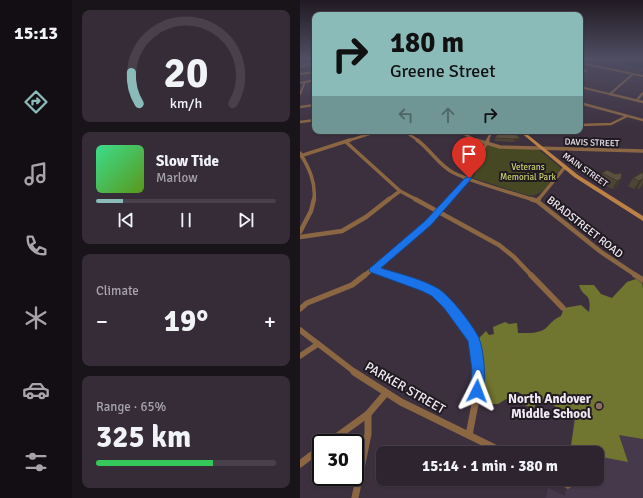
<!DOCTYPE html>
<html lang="en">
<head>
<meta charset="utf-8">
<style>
	body { margin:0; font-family:Signika,sans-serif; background:#352c37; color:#f1f3f6; height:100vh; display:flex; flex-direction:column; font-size:15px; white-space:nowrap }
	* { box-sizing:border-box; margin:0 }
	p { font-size:13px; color:#a7a4aa }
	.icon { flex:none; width:22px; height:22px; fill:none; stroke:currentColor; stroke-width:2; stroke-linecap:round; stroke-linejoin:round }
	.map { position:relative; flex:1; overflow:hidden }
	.panel { display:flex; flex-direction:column; gap:10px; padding:10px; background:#19141a; width:228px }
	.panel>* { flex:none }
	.hud { position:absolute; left:12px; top:12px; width:271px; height:122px; border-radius:8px; box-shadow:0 1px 3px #0004,0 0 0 1px #48414b; background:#8bbbb9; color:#111; overflow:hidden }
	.speed { position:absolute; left:12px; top:434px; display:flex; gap:8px; font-size:20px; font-weight:700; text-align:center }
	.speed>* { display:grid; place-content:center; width:52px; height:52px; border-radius:50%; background:#2d242f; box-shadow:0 1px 3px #0004,0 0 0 1px #48414b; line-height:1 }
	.speed .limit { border:2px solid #111; border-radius:6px; background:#fff; color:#111 }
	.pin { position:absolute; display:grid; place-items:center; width:34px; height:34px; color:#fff; margin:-41px -17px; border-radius:50% 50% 50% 0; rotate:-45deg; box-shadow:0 0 4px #0007 }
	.pin .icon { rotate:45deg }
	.me { position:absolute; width:44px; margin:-22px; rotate:3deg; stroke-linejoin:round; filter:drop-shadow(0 0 3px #0008) }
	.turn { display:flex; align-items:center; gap:14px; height:84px; padding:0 12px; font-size:18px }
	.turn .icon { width:52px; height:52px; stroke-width:2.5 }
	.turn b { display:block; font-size:28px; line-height:34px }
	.lanes { display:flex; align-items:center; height:38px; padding:0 12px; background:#0003; justify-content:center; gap:20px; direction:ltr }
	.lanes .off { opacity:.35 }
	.big { font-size:30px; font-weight:700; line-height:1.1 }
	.panel .tile { flex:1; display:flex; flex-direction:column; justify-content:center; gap:6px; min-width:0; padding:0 14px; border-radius:8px; background:#352c37 }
	.panel .dial { align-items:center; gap:0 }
	.dial svg { height:104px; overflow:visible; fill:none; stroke:#48414b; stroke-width:7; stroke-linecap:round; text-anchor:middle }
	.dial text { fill:#f1f3f6; stroke:none }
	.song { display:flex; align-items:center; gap:12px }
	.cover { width:48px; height:48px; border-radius:6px; background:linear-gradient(135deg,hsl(150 70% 55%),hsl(90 70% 35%)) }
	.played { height:4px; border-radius:2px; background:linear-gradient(90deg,#8bbbb9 15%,#48414b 15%) }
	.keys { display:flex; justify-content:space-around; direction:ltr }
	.heat { display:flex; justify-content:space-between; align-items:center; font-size:22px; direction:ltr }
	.charge { height:6px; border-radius:3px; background:linear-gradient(90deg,#34c759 65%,#48414b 0) }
	.trip { position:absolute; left:76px; top:446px; width:228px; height:40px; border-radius:8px; background:#2d242f; box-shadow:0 1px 3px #0004,0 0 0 1px #48414b; font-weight:700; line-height:40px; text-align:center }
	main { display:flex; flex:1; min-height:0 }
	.menu { display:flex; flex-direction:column; width:72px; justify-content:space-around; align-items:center; background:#120e13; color:#a7a4aa }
	.menu .icon { width:28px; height:28px }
	.menu .selected { color:#8bbbb9 }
	.menu b { font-size:18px; color:#f1f3f6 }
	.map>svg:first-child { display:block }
	.built { fill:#47394c }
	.green { fill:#454822 }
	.forest { fill:#70752f }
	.water { fill:#06252c }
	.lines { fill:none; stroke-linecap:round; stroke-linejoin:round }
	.street-far5 { stroke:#8b6643; stroke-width:2 }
	.street-far4 { stroke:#8b6643; stroke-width:2.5 }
	.street-far3 { stroke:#8b6643; stroke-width:3.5 }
	.street-far2 { stroke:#8b6643; stroke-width:4.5 }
	.street-far1 { stroke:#8b6643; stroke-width:5.5 }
	.street { stroke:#8b6643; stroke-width:7 }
	.secondary { fill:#bb8145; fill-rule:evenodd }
	.wall { fill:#4f4537 }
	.shaded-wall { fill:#40382d }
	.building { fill:#5c5040; stroke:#40382d }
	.route { fill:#1a73e8; stroke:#114b97 }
	.education-dot { fill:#8d6e63; stroke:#201a21; stroke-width:1.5 }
	.labels { text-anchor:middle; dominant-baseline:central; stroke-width:4; stroke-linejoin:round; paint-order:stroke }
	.far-street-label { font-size:9px; fill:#f1e9f3; stroke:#201a21 }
	.far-park-label { font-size:9px; fill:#c9d16e; stroke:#201a21 }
	.street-label { font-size:11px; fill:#f1e9f3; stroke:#201a21 }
	.near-street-label { font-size:13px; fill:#f1e9f3; stroke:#201a21 }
	.near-poi-label { font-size:13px; font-weight:bold; fill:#f1e9f3; stroke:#201a21; text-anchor:end }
</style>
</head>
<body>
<main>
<nav class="menu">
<b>15:13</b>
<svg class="icon selected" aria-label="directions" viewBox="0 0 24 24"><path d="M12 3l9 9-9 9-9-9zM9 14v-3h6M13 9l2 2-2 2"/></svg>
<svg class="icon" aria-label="music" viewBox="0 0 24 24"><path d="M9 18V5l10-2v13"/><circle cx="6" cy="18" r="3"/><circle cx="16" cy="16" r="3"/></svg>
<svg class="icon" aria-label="phone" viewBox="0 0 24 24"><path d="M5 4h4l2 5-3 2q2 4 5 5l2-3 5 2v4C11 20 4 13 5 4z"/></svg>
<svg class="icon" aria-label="climate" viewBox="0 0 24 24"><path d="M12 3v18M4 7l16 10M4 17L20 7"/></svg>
<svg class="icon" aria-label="car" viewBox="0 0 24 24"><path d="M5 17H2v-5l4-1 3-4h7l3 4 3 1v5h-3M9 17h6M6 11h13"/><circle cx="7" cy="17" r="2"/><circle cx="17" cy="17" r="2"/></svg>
<svg class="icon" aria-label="filters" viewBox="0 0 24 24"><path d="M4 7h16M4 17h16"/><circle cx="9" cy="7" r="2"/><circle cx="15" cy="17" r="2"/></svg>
</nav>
<section class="panel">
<div class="tile dial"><svg viewBox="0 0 100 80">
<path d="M14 69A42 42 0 1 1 86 69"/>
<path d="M14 69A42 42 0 0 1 8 45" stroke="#8bbbb9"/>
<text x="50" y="56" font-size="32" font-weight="700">20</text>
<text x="50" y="72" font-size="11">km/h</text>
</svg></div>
<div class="tile">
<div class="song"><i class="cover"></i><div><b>Slow Tide</b><p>Marlow</p></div></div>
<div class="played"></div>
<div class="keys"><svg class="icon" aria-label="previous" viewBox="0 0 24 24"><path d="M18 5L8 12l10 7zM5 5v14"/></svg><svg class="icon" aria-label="pause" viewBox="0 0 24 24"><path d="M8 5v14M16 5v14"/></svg><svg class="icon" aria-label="next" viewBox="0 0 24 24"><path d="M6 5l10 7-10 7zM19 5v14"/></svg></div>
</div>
<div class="tile"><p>Climate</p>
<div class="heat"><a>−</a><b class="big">19°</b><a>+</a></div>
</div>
<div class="tile"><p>Range · 65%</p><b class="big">325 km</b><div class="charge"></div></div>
</section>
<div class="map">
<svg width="343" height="498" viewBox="0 0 343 498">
	<rect width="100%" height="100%" fill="#3c303f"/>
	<path class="built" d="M343,321v177h-97l2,-10 17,8 2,-17h30v-26h-27l4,-39 -37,-17z"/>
	<path class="green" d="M187,146l52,4 22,18c-9,11 -19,31 -34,27l-54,-17z"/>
	<path class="forest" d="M336,279l6,4 1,5v151l-24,-4 9,27 -31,-6v-3h-27l5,-34 -22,-14 -16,-5 -3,9 -12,-5 1,-9 -5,-3 -20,12h-17l3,-34 -5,-32 7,-7 3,4 5,-1 -1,-7 12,-5 4,2 8,-1 1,10c8,0 21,1 28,-5 5,-5 8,-9 15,-12l3,-8 17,-3 8,7c3,-21 -6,-13 -10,-27h15l7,9 11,4 15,-16z"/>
	<path class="water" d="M304,59h32l7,3v6l-10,-1 -9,-5z"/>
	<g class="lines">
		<g class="street-far5">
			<path d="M280,63l63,13"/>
			<path d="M0,67l15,-5"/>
			<path d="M280,68l6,3"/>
			<path d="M0,74l15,-2"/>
			<path d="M0,83l15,-3"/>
			<path d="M280,87l34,8"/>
			<path d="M0,94l5,-12"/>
			<path d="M310,94l23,-20"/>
			<path d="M341,95l2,-2"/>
		</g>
		<g class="street-far4">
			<path d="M310,94l33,8"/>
			<path d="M337,100l5,-6"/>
			<path d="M280,103l63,17"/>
			<path d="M0,107l15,-2"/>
			<path d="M0,122l15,-2"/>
			<path d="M280,125l31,-1 16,-8"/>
			<path d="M104,131l15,10"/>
			<path d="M159,131l18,10"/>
			<path d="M47,141l32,-10"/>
			<path d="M187,141l5,-10"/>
		</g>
		<g class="street-far3">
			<path d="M117,140c14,10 22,26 37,33 23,11 56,19 80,27"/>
			<path d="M176,140l24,7 143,4"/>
			<path d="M46,142l54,49 17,9"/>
			<path d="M0,153c9,15 16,29 14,47"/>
			<path d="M0,156l50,-16"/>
			<path d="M88,200l12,-9"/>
			<path d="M149,200l20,-22 19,-38"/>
			<path d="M238,200l27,-33"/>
		</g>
		<g class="street-far2">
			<path d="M115,199l84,46 15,12 18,19"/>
			<path d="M231,199l6,2 64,51 36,24"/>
			<path d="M237,201l2,-2"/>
			<path d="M0,232l11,-21 3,-12"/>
			<path d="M0,237l42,-6 24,-14 23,-18"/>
			<path d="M73,269l24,7"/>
			<path d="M64,276l64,-53 22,-24"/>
		</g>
		<g class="street-far1">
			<path d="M94,275c48,14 83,45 84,98"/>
			<path d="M231,275l32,33"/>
			<path d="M335,275l8,5"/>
			<path d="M0,309l7,-6 45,-18 13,-10"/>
			<path d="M0,330l56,43"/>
			<path d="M0,356l18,-12"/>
		</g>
		<g class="street">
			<path d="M54,372l47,30 104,51"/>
			<path d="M169,435l7,-36 2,-27"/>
			<path d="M28,443l40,-29 18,-21"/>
			<path d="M0,464l21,-16"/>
			<path d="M256,479l12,6"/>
			<path d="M55,498l13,-64v-20"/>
		</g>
		<path class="secondary" d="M219,131h4l55,44 65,41v5l-69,-44z"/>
	</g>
	<g class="wall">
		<path d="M195,138h25l-1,2 -5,2 -19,-1z"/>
		<path d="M343,172v15l-5,3v-3l-4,2 -6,-3 5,-8z"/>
		<path d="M302,173l19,6 -5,9 -4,1 -14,-8z"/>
	</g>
	<g class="shaded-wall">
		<path d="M220,138l-1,2 -5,2v-3z"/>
		<path d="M321,179l-5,9 -4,1 5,-8z"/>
		<path d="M343,179l-5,8 -4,2 5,-8z"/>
		<path d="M343,183v4l-5,3z"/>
	</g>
	<g class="building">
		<path d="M212,131l8,7 -6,1 -19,-1 4,-6z"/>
		<path d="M307,170l8,4 7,-1 -1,6 -4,2 -15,-8z"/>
		<path d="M343,172v7l-4,2 -6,-3z"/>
	</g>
	<linearGradient id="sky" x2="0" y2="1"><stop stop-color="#211a23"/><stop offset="0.46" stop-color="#504e63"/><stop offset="1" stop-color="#504e63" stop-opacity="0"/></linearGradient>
	<rect width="343" height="128" fill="url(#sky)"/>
	<path class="route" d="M166,177l6,1 -41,47 -50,43c19,6 41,11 58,21 12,8 32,34 39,47 6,12 9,47 4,60l-5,2 -5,-2 -2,-5 2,-21 -4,-29 -24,-33 -12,-12 -10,-5 -52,-19 -1,-3 56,-48z"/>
	<circle class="education-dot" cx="299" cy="406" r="4"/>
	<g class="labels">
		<g class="far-street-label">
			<text transform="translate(292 143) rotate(2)">DAVIS STREET</text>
			<text transform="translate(285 170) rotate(35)">MAIN STREET</text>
		</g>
		<g class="far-park-label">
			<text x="228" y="167">Veterans<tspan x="228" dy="10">Memorial Park</tspan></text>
		</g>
		<g class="street-label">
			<text transform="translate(285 227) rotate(38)">BRADSTREET ROAD</text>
		</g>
		<g class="near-street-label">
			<text transform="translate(105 388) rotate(30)">PARKER STREET</text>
		</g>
		<g class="near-poi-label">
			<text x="291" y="399">North Andover<tspan x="291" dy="15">Middle School</tspan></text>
		</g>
	</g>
</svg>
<div class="speed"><div class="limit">30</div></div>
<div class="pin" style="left:169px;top:178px;background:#d93025"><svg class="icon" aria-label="arrive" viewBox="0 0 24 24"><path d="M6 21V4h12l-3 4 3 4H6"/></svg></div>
<svg class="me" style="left:177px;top:391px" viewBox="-20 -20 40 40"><path d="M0-17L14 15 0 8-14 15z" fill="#1a73e8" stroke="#fff" stroke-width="4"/></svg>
<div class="trip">15:14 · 1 min · 380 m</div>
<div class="hud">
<div class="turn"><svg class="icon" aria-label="right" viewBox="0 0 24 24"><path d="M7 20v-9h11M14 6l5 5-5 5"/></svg><div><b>180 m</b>Greene Street</div></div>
<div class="lanes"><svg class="icon off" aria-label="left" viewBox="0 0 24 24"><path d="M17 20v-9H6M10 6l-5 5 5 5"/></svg><svg class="icon off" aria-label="ahead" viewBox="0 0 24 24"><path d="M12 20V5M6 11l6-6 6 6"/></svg><svg class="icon" aria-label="right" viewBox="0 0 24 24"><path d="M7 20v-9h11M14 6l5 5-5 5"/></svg></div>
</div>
</div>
</main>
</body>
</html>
